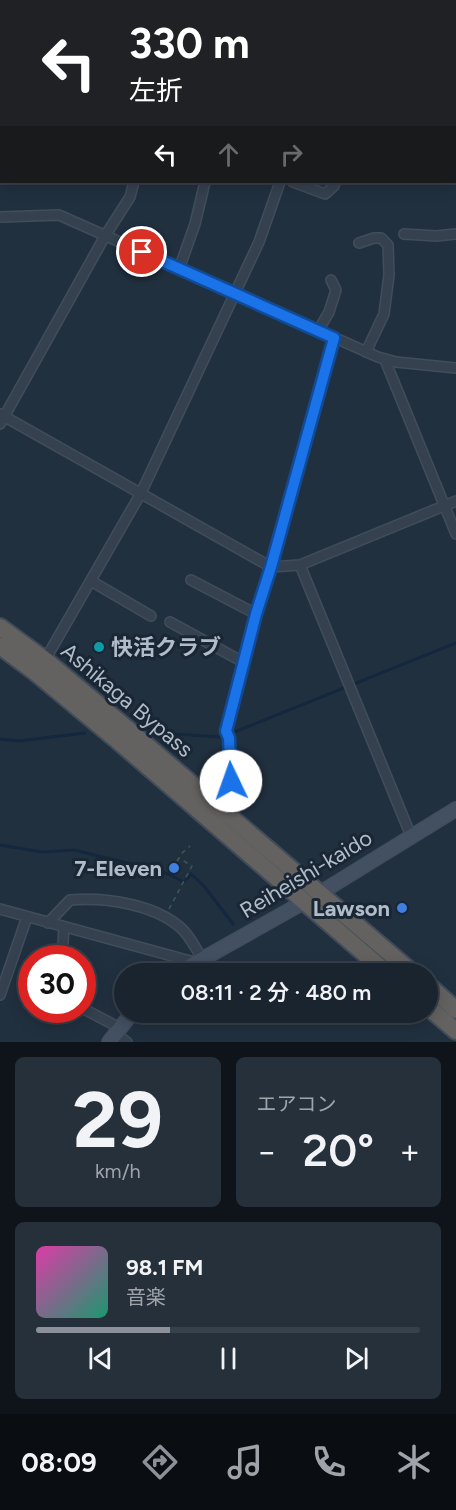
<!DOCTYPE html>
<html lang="ja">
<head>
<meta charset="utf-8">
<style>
	body { margin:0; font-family:Figtree,"Noto Sans JP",sans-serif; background:#26303b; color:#f1f3f6; height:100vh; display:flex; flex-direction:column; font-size:22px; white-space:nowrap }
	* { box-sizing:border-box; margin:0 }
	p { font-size:20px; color:#9fa4aa }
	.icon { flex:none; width:33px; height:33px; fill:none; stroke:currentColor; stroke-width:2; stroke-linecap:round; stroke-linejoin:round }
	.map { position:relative; height:1042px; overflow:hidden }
	.panel { display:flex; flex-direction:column; gap:15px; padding:15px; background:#0e141a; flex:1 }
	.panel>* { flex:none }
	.top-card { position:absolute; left:0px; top:0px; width:456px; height:183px; box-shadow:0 3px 15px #0003,0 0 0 2px #37414b; background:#202124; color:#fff; overflow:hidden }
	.speed { position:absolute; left:18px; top:945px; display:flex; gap:12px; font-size:30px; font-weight:700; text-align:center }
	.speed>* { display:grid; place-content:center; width:78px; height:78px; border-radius:50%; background:#19242f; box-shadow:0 3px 15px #0003,0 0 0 2px #37414b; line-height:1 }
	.speed .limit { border:9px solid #d22; background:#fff; color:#111 }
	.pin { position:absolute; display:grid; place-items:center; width:51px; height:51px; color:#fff; margin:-26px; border:3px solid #fff; border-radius:50%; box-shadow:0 2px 6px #0007 }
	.me { position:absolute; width:66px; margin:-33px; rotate:357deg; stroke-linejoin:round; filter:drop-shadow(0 0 4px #0008) }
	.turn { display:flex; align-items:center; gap:21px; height:126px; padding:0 30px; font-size:27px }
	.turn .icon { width:78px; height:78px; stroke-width:2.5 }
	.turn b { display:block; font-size:42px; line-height:51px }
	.lanes { display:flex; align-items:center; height:57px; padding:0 30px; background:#0003; justify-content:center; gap:30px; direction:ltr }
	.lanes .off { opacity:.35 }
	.big { font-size:45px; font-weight:600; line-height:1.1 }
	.panel .card { flex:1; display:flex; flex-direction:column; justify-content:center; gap:9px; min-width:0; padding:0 21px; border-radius:9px; background:#26303b }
	.panel .dial { align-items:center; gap:0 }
	.dial b { font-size:78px; line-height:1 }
	.song { display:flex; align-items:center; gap:18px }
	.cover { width:72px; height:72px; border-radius:9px; background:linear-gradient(135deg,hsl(320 70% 55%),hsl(160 70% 35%)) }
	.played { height:6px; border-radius:3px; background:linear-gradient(90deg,#8c9099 35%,#37414b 35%) }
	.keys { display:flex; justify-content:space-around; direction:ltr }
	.heat { display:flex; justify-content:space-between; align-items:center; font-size:33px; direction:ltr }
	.panel .tiles { flex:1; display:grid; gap:15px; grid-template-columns:1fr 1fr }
	.card:last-child { grid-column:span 2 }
	.trip { position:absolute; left:114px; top:963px; width:324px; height:60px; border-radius:30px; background:#19242f; box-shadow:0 3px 15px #0003,0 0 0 2px #37414b; font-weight:600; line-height:60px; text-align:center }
	.tab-bar { display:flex; height:96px; justify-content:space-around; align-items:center; background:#0a0e13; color:#9fa4aa }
	.tab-bar .icon { width:42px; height:42px }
	.tab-bar .active { color:#8c9099 }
	.tab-bar b { font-size:27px; color:#f1f3f6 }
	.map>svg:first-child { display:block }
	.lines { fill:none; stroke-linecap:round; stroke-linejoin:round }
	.stream { stroke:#13273e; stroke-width:3 }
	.service-casing { stroke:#414d5a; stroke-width:8 }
	.minor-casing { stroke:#414d5a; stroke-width:12 }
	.secondary-casing { stroke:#414d5a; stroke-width:16 }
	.trunk-casing { stroke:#404c59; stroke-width:20 }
	.path { stroke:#3c5858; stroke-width:1.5; stroke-dasharray:4.5 4.5; stroke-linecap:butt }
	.service { stroke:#35414f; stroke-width:4.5 }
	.minor { stroke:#35414f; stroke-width:9 }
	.secondary { stroke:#425062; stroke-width:14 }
	.trunk { stroke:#646260; stroke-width:16 }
	.route-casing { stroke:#114b97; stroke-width:15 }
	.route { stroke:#1a73e8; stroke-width:10 }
	.culture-dot { fill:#0f9aa8; stroke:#1a2633; stroke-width:2 }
	.shop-dot { fill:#3f7fe0; stroke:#1a2633; stroke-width:2 }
	.labels { text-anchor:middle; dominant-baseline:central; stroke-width:6; stroke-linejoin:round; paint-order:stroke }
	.poi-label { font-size:22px; font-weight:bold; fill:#b0bcca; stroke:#1a2633; text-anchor:end }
	.street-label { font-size:22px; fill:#b0bcca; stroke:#1a2633 }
</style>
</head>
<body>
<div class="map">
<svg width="456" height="1042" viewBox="0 0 456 1042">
	<rect width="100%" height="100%" fill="#21303f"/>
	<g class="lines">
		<g class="stream">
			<path d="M254,0l4,2"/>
			<path d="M280,2l1,-2"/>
			<path d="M144,728h6l7,5 65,4 234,-94"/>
			<path d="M0,739l19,2 66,-8"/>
			<path d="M0,845l42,7 32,-2 82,20 12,4 16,8 7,-8 13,12 29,38"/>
		</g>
		<g class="service-casing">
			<path id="service" d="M453,2v-2"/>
		</g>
		<g class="minor-casing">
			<g id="minor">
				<path d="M140,0v2"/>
				<path d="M235,0l4,2"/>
				<path d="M289,2v-2"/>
				<path d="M0,12l2,2"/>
				<path d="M454,20h2"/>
				<path d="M454,81h2"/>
				<path d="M0,108l2,-1"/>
				<path d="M454,164h2"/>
				<path d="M293,182l32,12 9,-8 1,-4"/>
				<path d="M0,217l59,-2 319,142 18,5 60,6"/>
				<path d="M404,234l32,2 20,-2"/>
				<path d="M359,243l15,-5h7l7,7 1,30 -5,39 -18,38"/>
				<path d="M179,269l16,-45 10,-42"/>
				<path d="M318,331l11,-19 7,-22 -5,-10"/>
				<path d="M385,360l71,174"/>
				<path d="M0,414l271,153 29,-2 156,-64"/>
				<path d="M0,424l105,-188 25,-39 4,-15"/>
				<path d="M300,565l111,271"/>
				<path d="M191,580l65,34"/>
				<path d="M91,581l60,35"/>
				<path d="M170,622l73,40"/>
				<path d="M45,660l96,-167 118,-251 21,-60"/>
				<path d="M229,816l3,-14 -3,-64 -3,-7 30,-117 15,-47 63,-229"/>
				<path d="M0,909l194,53"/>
				<path d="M48,923l22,-23c35,-3 84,4 111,28 9,8 14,20 21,30"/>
				<path d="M62,958l2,-31"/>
				<path d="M0,995l27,-78"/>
				<path d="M82,1008l38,20"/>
				<path d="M116,1034l11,8"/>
			</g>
		</g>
		<g class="secondary-casing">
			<g id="secondary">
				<path d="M176,974l144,-81 136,-84"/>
				<path d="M109,1042l24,-30"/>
			</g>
		</g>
		<g class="trunk-casing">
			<g id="trunk">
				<path d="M0,627l45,33 86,72 283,242"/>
				<path d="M0,646l35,26 82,68 271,234"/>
				<path d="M428,985l28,25"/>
				<path d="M428,1007l28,24"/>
			</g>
		</g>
		<g class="path">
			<path d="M177,861l6,-9 7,-6"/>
			<path d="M169,909l23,-43 -13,-8"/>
		</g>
		<use href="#service" class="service"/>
		<use href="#minor" class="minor"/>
		<use href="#secondary" class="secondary"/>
		<use href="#trunk" class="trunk"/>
	</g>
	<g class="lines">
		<g class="route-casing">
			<path id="route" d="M142,252l192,86 -63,229 -15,47 -30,117 3,7 2,43"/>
		</g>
		<use href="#route" class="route"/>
	</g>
	<circle class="culture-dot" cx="99" cy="647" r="6"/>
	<g class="shop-dot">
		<circle cx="174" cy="868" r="6"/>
		<circle cx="402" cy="908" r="6"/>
	</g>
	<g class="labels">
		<g class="poi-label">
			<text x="111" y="647" text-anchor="start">快活クラブ</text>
			<text x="162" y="868">7-Eleven</text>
			<text x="390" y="908">Lawson</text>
		</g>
		<g class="street-label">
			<text transform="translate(127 700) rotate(40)">Ashikaga Bypass</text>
			<text transform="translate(306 874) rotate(-31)">Reiheishi-kaido</text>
		</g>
	</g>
</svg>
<div class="speed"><div class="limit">30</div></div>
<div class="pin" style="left:142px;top:252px;background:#d93025"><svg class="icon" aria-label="arrive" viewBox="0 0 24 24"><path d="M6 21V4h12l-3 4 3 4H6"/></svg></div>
<svg class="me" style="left:231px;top:781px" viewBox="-20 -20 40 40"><circle r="19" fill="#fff"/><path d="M0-13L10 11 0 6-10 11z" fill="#1a73e8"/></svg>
<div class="trip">08:11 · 2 分 · 480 m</div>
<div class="top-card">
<div class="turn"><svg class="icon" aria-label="left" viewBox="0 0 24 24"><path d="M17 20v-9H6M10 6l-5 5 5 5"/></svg><div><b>330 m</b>左折</div></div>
<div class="lanes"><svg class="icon" aria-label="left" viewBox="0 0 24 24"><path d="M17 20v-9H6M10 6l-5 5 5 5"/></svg><svg class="icon off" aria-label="ahead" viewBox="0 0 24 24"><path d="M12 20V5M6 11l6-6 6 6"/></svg><svg class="icon off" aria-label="right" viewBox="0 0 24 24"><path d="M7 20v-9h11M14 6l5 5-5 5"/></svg></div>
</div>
</div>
<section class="panel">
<div class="tiles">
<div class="card dial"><b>29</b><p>km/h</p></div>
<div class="card"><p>エアコン</p>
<div class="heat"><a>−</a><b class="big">20°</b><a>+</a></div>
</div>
<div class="card">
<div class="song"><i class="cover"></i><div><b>98.1 FM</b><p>音楽</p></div></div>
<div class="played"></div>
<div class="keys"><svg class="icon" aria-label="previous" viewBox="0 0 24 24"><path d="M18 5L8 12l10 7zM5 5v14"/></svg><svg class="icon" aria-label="pause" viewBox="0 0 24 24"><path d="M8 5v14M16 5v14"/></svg><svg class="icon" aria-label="next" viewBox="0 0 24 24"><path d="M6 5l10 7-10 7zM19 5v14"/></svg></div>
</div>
</div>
</section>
<nav class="tab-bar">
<b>08:09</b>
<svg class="icon active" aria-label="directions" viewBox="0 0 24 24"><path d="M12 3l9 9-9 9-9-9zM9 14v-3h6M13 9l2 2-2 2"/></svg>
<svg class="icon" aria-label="music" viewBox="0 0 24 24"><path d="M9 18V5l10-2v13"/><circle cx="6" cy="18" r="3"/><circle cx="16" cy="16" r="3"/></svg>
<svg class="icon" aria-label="phone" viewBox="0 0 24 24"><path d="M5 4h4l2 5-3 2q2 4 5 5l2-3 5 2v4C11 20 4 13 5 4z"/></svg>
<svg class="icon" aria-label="climate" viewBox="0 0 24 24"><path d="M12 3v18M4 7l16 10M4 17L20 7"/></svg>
</nav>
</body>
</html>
